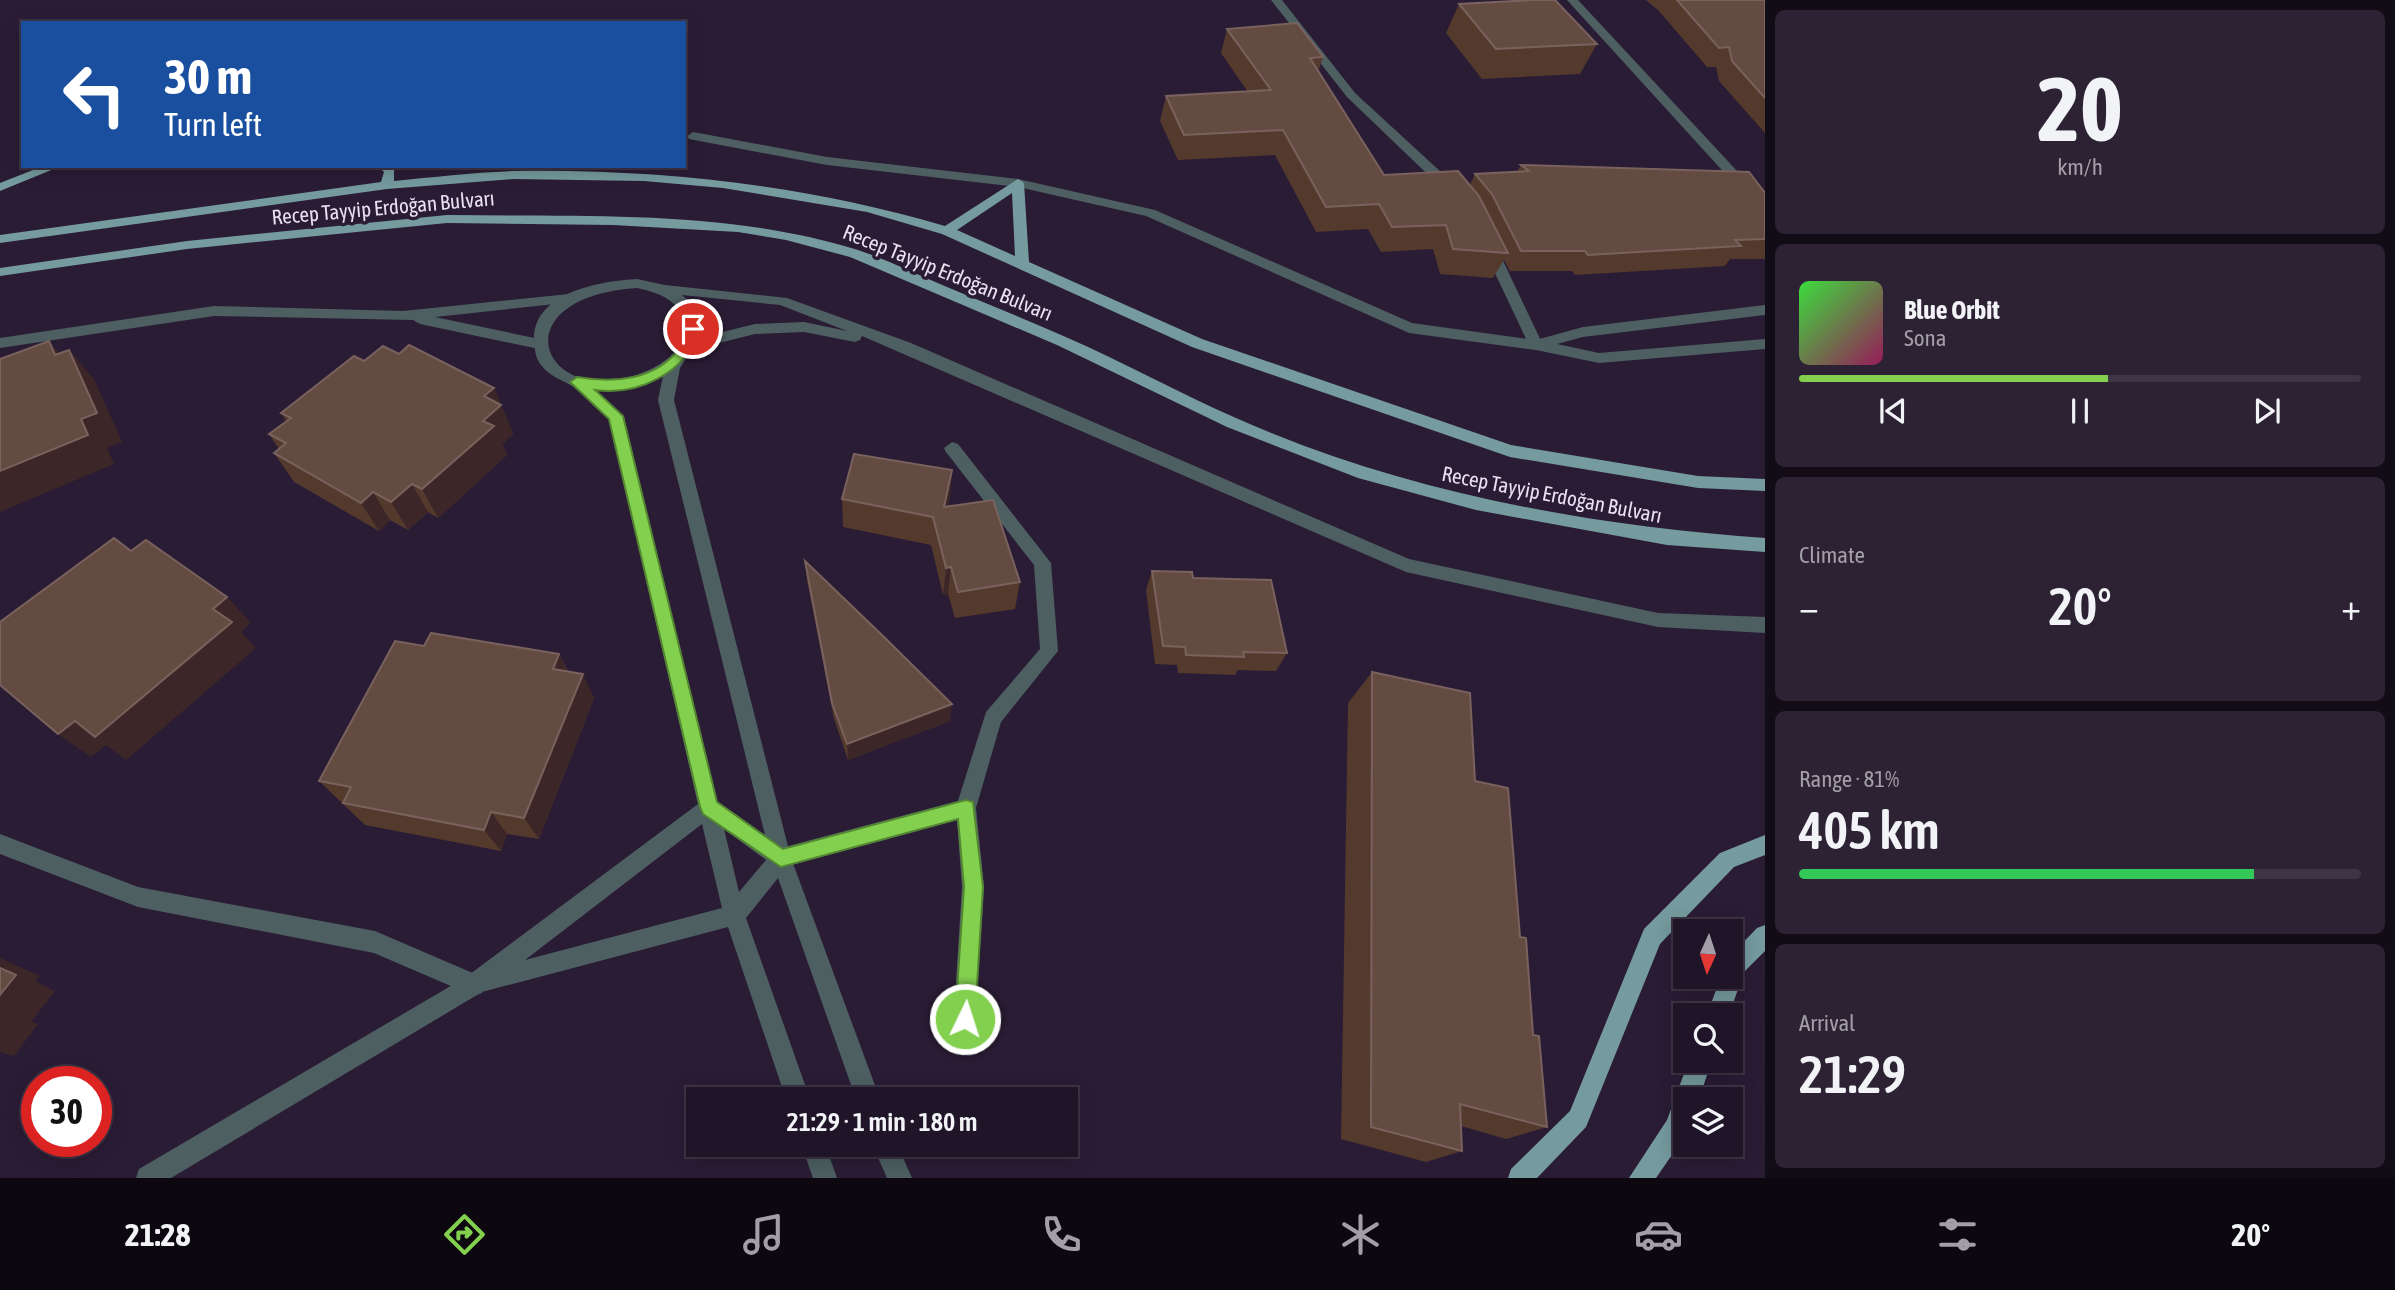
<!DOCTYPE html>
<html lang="en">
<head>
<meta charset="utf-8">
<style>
	body { margin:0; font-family:"Asap Condensed",sans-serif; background:#2d2234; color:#f1f3f6; height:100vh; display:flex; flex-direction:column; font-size:26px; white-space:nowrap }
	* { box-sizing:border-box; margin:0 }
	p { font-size:23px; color:#a29fa8 }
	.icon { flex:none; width:38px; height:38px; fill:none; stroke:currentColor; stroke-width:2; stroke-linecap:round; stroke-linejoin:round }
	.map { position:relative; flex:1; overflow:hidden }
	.drawer { display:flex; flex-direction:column; gap:10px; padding:10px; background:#120c16; width:630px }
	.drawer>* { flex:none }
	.hud { position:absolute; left:21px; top:21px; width:665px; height:147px; border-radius:0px; box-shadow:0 4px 18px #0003,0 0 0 2px #3d3445; background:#1a4fa0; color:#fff; overflow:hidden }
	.needle { width:46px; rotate:183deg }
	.tools { position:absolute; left:1673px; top:919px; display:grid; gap:14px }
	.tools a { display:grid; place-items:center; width:70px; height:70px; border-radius:0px; background:#201528; box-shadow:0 4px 18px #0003,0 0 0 2px #3d3445; font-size:35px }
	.speed { position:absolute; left:21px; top:1066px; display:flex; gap:14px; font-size:35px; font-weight:700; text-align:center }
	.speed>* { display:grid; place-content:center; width:91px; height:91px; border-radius:50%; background:#201528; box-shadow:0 4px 18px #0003,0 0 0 2px #3d3445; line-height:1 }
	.speed .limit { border:10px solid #d22; background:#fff; color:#111 }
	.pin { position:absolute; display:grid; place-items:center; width:60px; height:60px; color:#fff; margin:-30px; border:4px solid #fff; border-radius:50%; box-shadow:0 2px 7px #0007 }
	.me { position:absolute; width:77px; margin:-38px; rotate:4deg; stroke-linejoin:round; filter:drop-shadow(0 0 5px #0008) }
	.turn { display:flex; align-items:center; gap:24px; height:147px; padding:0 28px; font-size:32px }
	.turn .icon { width:91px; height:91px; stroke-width:2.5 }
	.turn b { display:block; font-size:49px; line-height:60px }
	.big { font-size:52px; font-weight:600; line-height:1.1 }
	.drawer .widget { flex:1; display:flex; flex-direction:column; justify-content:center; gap:10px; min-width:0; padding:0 24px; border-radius:10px; background:#2d2234 }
	.drawer .dial { align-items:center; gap:0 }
	.dial b { font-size:91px; line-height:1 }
	.song { display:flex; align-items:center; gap:21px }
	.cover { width:84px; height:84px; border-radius:10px; background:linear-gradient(135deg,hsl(120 70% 55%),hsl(330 70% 35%)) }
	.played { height:7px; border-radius:4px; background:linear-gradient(90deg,#83d04f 55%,#3d3445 55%) }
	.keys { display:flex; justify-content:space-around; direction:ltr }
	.heat { display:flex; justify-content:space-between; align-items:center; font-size:38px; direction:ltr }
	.charge { height:10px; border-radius:5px; background:linear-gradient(90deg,#34c759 81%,#3d3445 0) }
	.trip { position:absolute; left:686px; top:1087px; width:392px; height:70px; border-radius:0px; background:#201528; box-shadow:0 4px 18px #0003,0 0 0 2px #3d3445; font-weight:600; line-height:70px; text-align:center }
	.tabs { display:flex; height:112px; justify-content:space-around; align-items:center; background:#0d0810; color:#a29fa8 }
	.tabs .icon { width:49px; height:49px }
	.tabs .on { color:#83d04f }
	.tabs b { font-size:32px; color:#f1f3f6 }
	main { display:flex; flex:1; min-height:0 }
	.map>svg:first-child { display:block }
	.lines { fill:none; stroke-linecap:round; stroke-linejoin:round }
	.minor { fill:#4d5f61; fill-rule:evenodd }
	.tertiary { fill:#4d5f61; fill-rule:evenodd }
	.primary { fill:#759b9f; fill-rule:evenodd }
	.wall { fill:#54392d }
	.shaded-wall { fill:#3d2627 }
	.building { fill:#644b42; stroke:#79625d; stroke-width:2 }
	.route { fill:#83d04f; stroke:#558733; stroke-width:2 }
	.labels { text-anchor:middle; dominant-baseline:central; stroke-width:7; stroke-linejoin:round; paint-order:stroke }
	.street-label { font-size:21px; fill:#e9e0f1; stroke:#2a1c35 }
</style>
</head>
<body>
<main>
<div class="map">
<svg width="1765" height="1178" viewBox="0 0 1765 1178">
	<rect width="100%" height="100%" fill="#2a1c35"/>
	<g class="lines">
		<g class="minor">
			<path d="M1271,0h11l73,93 99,91v6h-10l-97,-93z"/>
			<path d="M693,132l134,25 191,22 6,4 -6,4 -191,-22 -138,-26 -2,-3z"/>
			<path d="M1490,244l7,4 46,97 -2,4h-10l-2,-4 -46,-97z"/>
			<path d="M569,294l5,2v6l-139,15 109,23v8l-5,1 -119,-25 -7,-4 -199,-4 -214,32v-10l214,-32 189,5z"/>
			<path d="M952,442l6,2 93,119 7,88 -57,71 -25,86 8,79 -10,158 -3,8 -8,3 -8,-3 -3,-8 10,-158 -5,-67 -176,48 -7,-3 -3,-7 3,-7 7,-3 177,-47 28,-89 54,-63 -6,-84 -88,-113 -2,-4z"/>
			<path d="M0,834l138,53 237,44 107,46 3,8 -3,8 -8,3 -100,-43 -236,-46 -138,-53z"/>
		</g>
		<g class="tertiary">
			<path d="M1567,0h11l187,201v12l-5,-1z"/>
			<path d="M1018,179l137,31 257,113 124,17 47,-13 182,-22v10l-182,22 -26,7 42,9 166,-14v10l-166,14 -63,-13 -127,-17 -263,-117 -132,-30v-6z"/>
			<path d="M637,279l28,6 122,13 124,45 498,216 249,54 107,4v16l-107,-6 -252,-55 -544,-236 -2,4 -5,2 -51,-10 -49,2 -64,16 -11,18 -6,32 117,458 89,241h-24l-78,-221 -32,40 64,181h-24l-58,-172 -246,65 -311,186h-35l3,-9 327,-192 232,-173 -89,-385c-12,-10 -24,-24 -37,-33 -11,-7 -22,-9 -31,-21 -6,-8 -6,-15 -7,-25 -1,-48 67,-59 103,-61zM637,288c24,5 50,15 48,45 -6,20 -23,32 -41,39 -100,42 -150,-74 -7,-84zM682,295l98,10 67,26 -43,-9 -49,2 -57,14c5,-14 -4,-34 -16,-43zM663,376l-5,24 107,435 -48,-34 -93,-384 -28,-26 32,-3zM702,824l20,84 -197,52zM724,829l42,31 -27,32z"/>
			<path d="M801,1144h24l12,34h-24z"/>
			<path d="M872,1144h25l15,34h-25z"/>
		</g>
		<g class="primary">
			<path d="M43,166h18l-61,25v-8z"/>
			<path d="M378,166l16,2v13c41,-4 81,-9 122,-10 147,-2 288,14 429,55l73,-47 6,4 5,79 173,77 309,106 187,31 67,3v12l-67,-3 -188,-31 -318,-110 -250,-113 -75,-22 -144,-24 -79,-7 -130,-2 -127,10 -387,54v-8l381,-53 3,-10zM1012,193l3,63 -58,-26z"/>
			<path d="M447,215c137,2 279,-6 411,35 30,10 60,25 89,37 40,17 81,33 121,51 57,25 111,55 168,80 167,74 348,107 529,120v14l-98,-7 -191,-35 -118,-32 -131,-51 -170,-82 -207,-88 -64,-17 -48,-8 -125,-7 -166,-2 -260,26 -187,27v-8l187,-27z"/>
			<path d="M1765,835v20l-31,12 -74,77 -74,183 -49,51h-29l3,-9 59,-58 74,-182 76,-76z"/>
			<path d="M1765,925v26l-21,21 -15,43h-22l14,-39h10v-21l26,-27z"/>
			<path d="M1689,1060h23l-13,39h-14v37l-29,42h-27l38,-58z"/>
		</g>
	</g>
	<g class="wall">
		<path d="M1646,0h119v133l-46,-52 -3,-14h-9l-48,-56z"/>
		<path d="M1459,4l138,40 -17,30 -98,5 -36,-46z"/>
		<path d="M1227,29l96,28 -5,15 66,103 86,10 5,-11 42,-2 4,-7 244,28v66h-35l-5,7 -150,9 -3,-4h-62l-6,-11 -11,18 -53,-4 -7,-25 -52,3 -13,-23 -52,3 -41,-77 -97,5 -18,-39 6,-25 82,-4 -27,-39z"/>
		<path d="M159,166h50l-1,1z"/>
		<path d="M399,354l95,34 19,46 -11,10 5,11 -69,63 -10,-6 -20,18 -18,-10 -11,11 -85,-49 -20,-29 5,-4 -10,-15 17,-13 -5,-8 83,-52z"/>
		<path d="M952,470l-4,37 72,75 -5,27 -60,9 -7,-24 -5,1 -12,-50 -88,-18 -1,-28z"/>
		<path d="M805,561l145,160 -102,39 -14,-41 -27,-139z"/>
		<path d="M1152,571l41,7 94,75 -11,18 -38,-1 -3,5 -57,-2 -1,-8 -22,-1 -9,-74z"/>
		<path d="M424,646l135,8 9,17 26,27 -55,141 -32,-5 -6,17 -136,-26 -46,-44z"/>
		<path d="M1372,672l103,109 45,156 27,190 -41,12 -45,-13 1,25 -36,11 -85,-23 7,-436z"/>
	</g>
	<g class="shaded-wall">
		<path d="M49,341l26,30 -20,-16z"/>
		<path d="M69,350l25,29 28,63 -15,6 7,16 -114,48v-41l81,-52z"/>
		<path d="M494,388l19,46 -11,10 5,11 -69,63 -16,-29 61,-68 1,-25z"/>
		<path d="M952,470l-2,28 -8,37 2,-28z"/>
		<path d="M412,484l16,28 -20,18 -17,-28z"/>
		<path d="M373,492l17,28 -11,11 -18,-28z"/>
		<path d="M951,567l-3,27 -5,1 3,-27z"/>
		<path d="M227,597l24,26 -10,9 15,16 -130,112 -20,-15 -15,12 -33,-23z"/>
		<path d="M559,654l12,25 -18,-10z"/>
		<path d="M583,674l11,24 -55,141 -15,-21z"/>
		<path d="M952,704l-2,17 -102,39 -1,-16z"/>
		<path d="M491,812l16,22 -6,17 -17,-21z"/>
		<path d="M0,958l40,18 -5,5 20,10 -24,31 7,2 -24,32 -14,-4z"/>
	</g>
	<g class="building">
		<path d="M1533,0h22l42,44 -101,5 -37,-45z"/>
		<path d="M1677,0h88v98l-33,-37 -3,-14 -10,1z"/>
		<path d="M1297,23l26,34 -13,1 74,117 74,-4 21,25 29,57 -55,-4 -7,-24 -54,2 -13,-23 -53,3 -43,-77 -99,5 -18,-39 105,-6 -44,-61z"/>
		<path d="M1521,165l228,7 16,21v46l-30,1 6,6 -153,9 -3,-4h-64l-29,-57 -17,-20 54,-3z"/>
		<path d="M49,341l6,14 14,-5 28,63 -16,6 7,16 -88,36v-112z"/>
		<path d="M409,345l85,43 -10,8 17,9 -18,16 11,5 -72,63 -10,-5 -21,18 -18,-10 -12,11 -87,-50 12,-10 -17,-9 22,-16 -10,-5 73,-57 10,5 19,-15 16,8z"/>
		<path d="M854,454l98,16 -8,37 49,-7 27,82 -62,10 -7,-25 -5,1 -13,-51 -91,-18z"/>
		<path d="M114,538l17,13 15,-11 81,57 -14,12 19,13 -137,115 -20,-16 -17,13 -58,-49v-63z"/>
		<path d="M805,561l80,77 67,66 -105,40 -15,-41z"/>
		<path d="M1152,571l40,1 1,6 78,2 16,73 -44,-1 1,5 -58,-2 -1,-8 -22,-1z"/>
		<path d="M431,633l128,21 -6,15 30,5 -59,144 -33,-6 -7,18 -141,-27 8,-16 -32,-6 76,-140 29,5z"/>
		<path d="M1372,672l98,21 5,88 33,7 12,149 6,1 7,97 6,1 8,91 -87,-23 2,47 -91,-24z"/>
		<path d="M0,968l16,7 -16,20z"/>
	</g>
	<path class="route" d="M693,325l7,4c-13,43 -61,67 -105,61l28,26 94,386 66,47 183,-49 7,2 10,85 -8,132 -3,7 -7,3 -7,-3 -3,-7 9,-132 -6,-68 -177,48 -78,-53 -3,-7 -91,-388 -39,-37 7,-5c36,6 80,4 103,-30 4,-6 5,-14 9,-21z"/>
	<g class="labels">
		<g class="street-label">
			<text transform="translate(383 207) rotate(-5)">Recep Tayyip Erdoğan Bulvarı</text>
			<text transform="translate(948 272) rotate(22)">Recep Tayyip Erdoğan Bulvarı</text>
			<text transform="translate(1552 494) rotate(11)">Recep Tayyip Erdoğan Bulvarı</text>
		</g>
	</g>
</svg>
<div class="tools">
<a><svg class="needle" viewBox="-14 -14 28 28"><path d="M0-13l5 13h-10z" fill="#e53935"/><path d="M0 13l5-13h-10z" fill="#a29fa8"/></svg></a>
<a><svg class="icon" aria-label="search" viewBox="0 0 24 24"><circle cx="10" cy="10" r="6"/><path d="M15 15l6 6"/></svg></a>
<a><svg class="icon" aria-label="layers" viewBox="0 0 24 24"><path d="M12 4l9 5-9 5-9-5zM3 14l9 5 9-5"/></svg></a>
</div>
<div class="speed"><div class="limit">30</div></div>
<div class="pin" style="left:693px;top:329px;background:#d93025"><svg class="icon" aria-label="arrive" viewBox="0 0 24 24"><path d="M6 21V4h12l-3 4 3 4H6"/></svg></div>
<svg class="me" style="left:965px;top:1019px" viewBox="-20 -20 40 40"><circle r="17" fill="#83d04f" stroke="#fff" stroke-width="3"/><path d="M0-11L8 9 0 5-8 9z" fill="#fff"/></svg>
<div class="trip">21:29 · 1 min · 180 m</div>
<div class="hud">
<div class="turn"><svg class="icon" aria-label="left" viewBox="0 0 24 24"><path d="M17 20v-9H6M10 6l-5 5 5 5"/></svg><div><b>30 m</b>Turn left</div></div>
</div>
</div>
<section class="drawer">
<div class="widget dial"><b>20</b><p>km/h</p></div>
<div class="widget">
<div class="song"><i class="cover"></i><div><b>Blue Orbit</b><p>Sona</p></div></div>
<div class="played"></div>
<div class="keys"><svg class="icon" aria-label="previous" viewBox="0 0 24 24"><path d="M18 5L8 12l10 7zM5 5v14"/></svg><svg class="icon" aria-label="pause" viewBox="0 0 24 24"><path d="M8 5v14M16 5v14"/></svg><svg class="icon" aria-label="next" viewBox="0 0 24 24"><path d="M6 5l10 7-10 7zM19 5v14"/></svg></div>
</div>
<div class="widget"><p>Climate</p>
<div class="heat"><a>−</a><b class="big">20°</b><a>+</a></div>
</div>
<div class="widget"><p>Range · 81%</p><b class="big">405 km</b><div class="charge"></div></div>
<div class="widget"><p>Arrival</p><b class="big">21:29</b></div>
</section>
</main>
<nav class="tabs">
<b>21:28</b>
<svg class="icon on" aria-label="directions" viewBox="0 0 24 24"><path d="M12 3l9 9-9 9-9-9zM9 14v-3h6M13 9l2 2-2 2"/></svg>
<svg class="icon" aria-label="music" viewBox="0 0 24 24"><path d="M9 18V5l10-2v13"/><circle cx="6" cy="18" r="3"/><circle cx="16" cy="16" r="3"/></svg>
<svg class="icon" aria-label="phone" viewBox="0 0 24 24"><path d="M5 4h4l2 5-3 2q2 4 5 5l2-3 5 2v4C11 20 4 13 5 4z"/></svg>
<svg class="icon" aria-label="climate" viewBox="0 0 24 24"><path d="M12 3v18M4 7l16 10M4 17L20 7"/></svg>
<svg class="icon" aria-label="car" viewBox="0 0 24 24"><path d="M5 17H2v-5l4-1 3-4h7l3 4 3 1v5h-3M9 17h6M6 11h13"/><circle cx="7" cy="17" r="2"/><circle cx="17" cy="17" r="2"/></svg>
<svg class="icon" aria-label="filters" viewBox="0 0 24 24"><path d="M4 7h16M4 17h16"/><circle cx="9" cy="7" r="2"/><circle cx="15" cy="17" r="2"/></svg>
<b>20°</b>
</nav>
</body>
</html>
